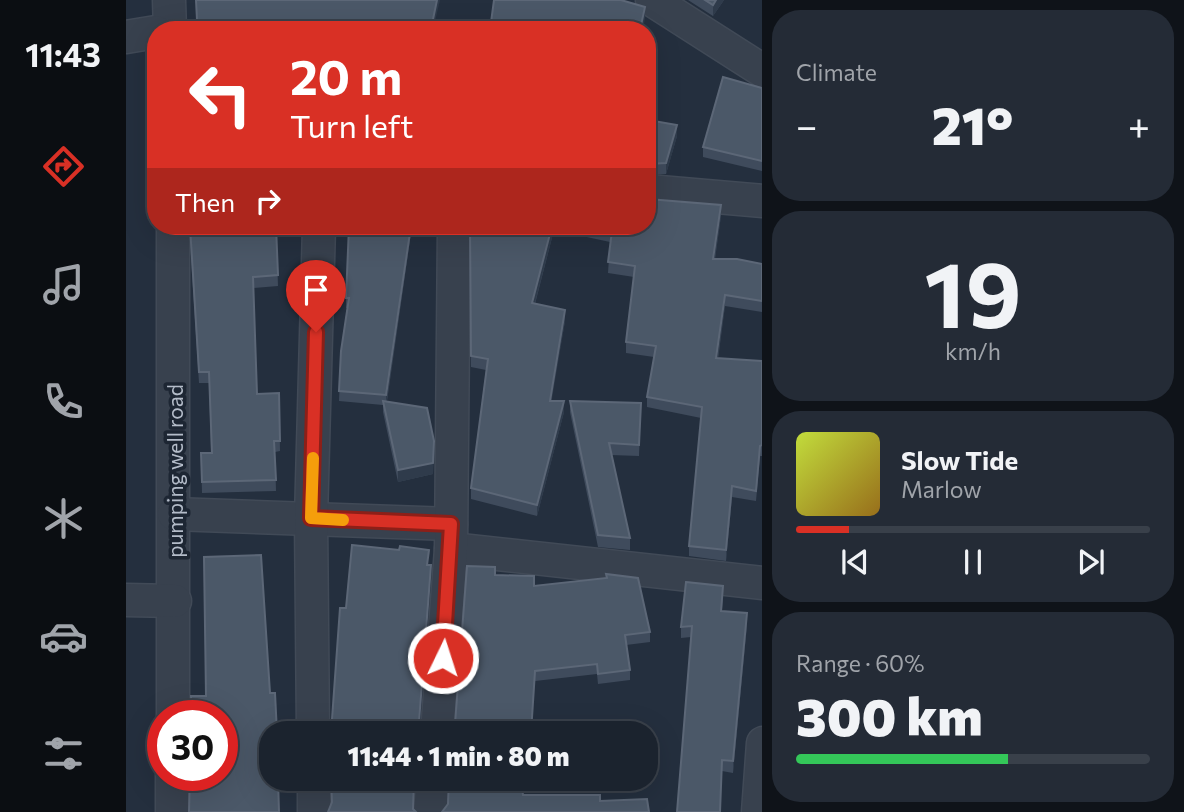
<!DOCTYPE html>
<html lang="en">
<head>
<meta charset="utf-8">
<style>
	body { margin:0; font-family:Commissioner,sans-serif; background:#242b36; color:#f1f3f6; height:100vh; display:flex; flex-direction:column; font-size:26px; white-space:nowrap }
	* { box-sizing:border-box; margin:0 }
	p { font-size:23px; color:#a0a4aa }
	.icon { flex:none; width:38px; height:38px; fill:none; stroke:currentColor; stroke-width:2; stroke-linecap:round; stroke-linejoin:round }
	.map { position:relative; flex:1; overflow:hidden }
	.panel { display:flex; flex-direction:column; gap:10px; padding:10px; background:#0f1319; width:422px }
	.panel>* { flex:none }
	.hud { position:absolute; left:21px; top:21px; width:509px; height:214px; border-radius:28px; box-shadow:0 7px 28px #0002,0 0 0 2px #39404a; background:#d93025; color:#fff; overflow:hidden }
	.speed { position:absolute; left:21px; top:700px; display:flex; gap:14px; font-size:35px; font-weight:700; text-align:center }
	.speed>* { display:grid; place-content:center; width:91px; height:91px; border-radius:50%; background:#1b232e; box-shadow:0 7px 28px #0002,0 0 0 2px #39404a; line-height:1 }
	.speed .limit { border:10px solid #d22; background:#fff; color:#111 }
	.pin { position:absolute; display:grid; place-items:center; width:60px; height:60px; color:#fff; margin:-72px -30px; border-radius:50% 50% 50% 0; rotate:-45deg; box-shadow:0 0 7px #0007 }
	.pin .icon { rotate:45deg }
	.me { position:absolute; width:77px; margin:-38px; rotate:4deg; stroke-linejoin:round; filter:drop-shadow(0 0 5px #0008) }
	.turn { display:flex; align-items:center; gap:24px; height:147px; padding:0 28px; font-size:32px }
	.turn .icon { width:91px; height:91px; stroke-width:2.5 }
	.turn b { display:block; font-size:49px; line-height:60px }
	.then { display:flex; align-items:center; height:66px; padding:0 28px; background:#0003; gap:14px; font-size:26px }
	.big { font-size:52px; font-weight:800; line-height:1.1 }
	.panel .widget { flex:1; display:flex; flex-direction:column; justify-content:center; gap:10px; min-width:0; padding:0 24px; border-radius:28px; background:#242b36 }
	.panel .dial { align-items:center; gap:0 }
	.dial b { font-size:91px; line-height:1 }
	.song { display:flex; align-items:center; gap:21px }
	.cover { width:84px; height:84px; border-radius:10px; background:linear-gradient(135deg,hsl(70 70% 55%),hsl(40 70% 35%)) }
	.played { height:7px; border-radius:4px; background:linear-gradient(90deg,#d93025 15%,#39404a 15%) }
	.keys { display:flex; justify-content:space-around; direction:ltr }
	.heat { display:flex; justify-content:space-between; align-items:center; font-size:38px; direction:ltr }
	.charge { height:10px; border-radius:5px; background:linear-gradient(90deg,#34c759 60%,#39404a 0) }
	.trip { position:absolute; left:133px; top:721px; width:399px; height:70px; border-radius:28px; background:#1b232e; box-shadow:0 7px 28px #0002,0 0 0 2px #39404a; font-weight:800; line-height:70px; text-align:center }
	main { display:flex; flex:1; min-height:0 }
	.tab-bar { display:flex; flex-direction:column; width:126px; justify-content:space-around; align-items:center; background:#0b0e12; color:#a0a4aa }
	.tab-bar .icon { width:49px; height:49px }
	.tab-bar .selected { color:#d93025 }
	.tab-bar b { font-size:32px; color:#f1f3f6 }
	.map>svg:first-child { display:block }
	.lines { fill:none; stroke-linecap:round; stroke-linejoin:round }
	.street-casing { stroke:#414a57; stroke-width:35 }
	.street { stroke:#38414e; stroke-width:32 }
	.wall { fill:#3f4b5c }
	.shaded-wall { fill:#2f3b4b }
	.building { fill:#4b5868; stroke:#5c6777; stroke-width:2 }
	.route-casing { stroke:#8d1f18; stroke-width:18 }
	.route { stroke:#d93025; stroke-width:12 }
	.slow { stroke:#f59e0b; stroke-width:12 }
	.labels { text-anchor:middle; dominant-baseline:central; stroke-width:7; stroke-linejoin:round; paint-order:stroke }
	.street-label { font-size:21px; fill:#b4bcc9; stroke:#1d2633 }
</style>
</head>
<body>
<main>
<nav class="tab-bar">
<b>11:43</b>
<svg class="icon selected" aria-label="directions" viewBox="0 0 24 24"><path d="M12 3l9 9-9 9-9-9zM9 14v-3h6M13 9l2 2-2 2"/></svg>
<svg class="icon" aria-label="music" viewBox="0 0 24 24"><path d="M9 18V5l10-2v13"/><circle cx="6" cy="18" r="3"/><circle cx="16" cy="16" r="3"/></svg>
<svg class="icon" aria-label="phone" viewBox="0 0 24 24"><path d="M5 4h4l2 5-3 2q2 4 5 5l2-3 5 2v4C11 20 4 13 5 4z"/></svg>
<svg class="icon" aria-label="climate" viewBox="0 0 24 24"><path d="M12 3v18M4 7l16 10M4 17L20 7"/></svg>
<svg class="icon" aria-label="car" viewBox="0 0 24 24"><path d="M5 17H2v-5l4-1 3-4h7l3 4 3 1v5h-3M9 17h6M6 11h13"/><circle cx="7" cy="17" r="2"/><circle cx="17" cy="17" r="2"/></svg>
<svg class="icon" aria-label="filters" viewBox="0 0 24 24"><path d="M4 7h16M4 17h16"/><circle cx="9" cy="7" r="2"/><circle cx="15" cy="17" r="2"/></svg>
</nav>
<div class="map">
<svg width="637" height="812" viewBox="0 0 637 812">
	<rect width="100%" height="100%" fill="#242f3e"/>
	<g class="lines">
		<g class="street-casing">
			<g id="street">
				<path d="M43,0l1,30"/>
				<path d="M526,0l111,71"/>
				<path d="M0,37l30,-5"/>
				<path d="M522,191l115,10"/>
				<path d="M47,226v490"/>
				<path d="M48,514l277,10"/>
				<path d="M325,549l312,34"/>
				<path d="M0,600l49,1"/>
				<path d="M187,733l-2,-215 8,-292"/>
				<path d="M311,733l14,-184 3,-323"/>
				<path d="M188,779v33"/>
				<path d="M46,812v-37"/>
				<path d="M304,812l3,-33"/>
				<path d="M632,812l5,-69"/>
			</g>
		</g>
		<use href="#street" class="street"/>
	</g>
	<g class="wall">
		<path d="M562,0h36l-11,16z"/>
		<path d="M636,88v83l-59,-14v-10z"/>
		<path d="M522,120l29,16 -11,38 -18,1z"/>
		<path d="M595,216l-6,43 47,5v48l-37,-6 -7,53 44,2v95h-2l-4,45 -24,-4 -6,64 -37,-5v-10l12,-128 -54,-11v-10l7,-40 -28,-4v-11l8,-65 -26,-4 2,-31 -56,-12 -19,74 30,17 -14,80 13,11 -27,104 -66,-17v-11l15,-118 -15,-3 -1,-141h178z"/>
		<path d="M63,226h87l2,60 -25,2 4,106 22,-1 1,58 -5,1 1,39 -74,2 -1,-40h10l-2,-70h-10z"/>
		<path d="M285,226v7l-24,168 47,40 -1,33 -35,8 -15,-70v-7l-44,-4 2,-50 6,-43h-1v-10z"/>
		<path d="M444,401l71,2 -2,53 -28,-1 19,83v12l-32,-3 -28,-135z"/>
		<path d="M480,574l44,58v10l-24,3 4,25v10l-32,4 -1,-10 -62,7 -80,43 40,-149 39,11 72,-8z"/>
		<path d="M597,597l-1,14 25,14 -14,148 -11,-2 -31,-134 -10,1v-11z"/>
	</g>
	<g class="shaded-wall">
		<path d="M311,0h3l-7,30h-2z"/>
		<path d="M590,0h8l-11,16v-11z"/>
		<path d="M519,7v11l-2,12h-3z"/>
		<path d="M551,125v11l-11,38v-11z"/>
		<path d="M595,205v11l-8,53v-10z"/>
		<path d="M285,226v7l-25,172v-10z"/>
		<path d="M426,226h2v4l-22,84v-11z"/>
		<path d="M599,295v11l-9,63v-11z"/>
		<path d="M439,310v11l-15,90v-10z"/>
		<path d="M438,401v11l-27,104v-11z"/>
		<path d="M307,463v11l-35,8v-12z"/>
		<path d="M606,486v11l-6,64v-11z"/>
		<path d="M305,565v10l-12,157v-10z"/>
		<path d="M621,613v12l-14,148v-12z"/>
	</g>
	<g class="building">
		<path d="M70,0h241l-6,29 3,1h-247l1,-10h9z"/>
		<path d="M368,0h127l24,7 -5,23h-150z"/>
		<path d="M579,0h11l-3,5z"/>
		<path d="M597,77l39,11v73l-59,-14z"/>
		<path d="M522,120l29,5 -11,38 -18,1z"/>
		<path d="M522,199l73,6 -8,54h24l25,5v37l-37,-6 -9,63 46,3v84l-2,1 -4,45 -24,-5 -6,64 -37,-4 13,-139 -55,-10 9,-51 -30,-4 9,-76 -27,-4 4,-31 -28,-5h64z"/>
		<path d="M64,226h86l2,49 -25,2 4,117 22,-1 1,48h-6l2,39 -74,2 -1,-29h11l-3,-81h-10z"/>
		<path d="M223,226h62l-25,169 -47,-4 2,-40 8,-53h-3z"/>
		<path d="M344,226h82l-20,77 33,7 -15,91h14l-27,104 -66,-17 17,-129 -17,-3z"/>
		<path d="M257,401l44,7 7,33 -1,22 -35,7z"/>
		<path d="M444,401l71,2 -2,42 -30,-2 21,95 -32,-3z"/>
		<path d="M226,545l47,5 1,-4 29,4 -2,15h4l-12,157 2,10 2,1h-92l9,-125h6z"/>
		<path d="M135,555l9,138h5l2,40h-6v46h7l1,33h-90l1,-37h32v-59h-30l-1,-20h15l-2,-139z"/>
		<path d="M341,566l28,1v8l39,1v10l73,-8 -1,-4 32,4 12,54 -25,3 5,35 -32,4 -1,-10 -62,7 -4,62h-82l6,-9z"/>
		<path d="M560,582l37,4 -2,25 26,2 -14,148 -11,-1 -2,52h-43l15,-186 -11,1z"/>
		<path d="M205,779h83l-1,30 3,3h-88l4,-10z"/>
		<path d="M323,779h72l2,16h77v6l47,-2 2,13h-207l6,-8z"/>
	</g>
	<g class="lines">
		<g class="route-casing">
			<path id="route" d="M190,332l-5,186 140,6 -8,134"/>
		</g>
		<use href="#route" class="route"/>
		<path class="slow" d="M187,458l-2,60 32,2"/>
	</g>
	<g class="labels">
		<g class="street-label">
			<text transform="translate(48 471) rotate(-90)">pumping well road</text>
		</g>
	</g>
</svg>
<div class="speed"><div class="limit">30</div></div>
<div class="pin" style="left:190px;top:332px;background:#d93025"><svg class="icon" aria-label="arrive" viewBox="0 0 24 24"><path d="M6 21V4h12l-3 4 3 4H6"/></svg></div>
<svg class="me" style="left:317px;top:658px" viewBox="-20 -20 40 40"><circle r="17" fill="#d93025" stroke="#fff" stroke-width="3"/><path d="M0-11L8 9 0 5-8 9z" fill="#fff"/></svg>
<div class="trip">11:44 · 1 min · 80 m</div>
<div class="hud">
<div class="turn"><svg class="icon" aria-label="left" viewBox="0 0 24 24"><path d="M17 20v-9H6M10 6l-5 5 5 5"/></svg><div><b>20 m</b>Turn left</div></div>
<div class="then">Then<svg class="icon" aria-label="right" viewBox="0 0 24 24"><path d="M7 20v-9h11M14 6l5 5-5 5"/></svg></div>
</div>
</div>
<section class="panel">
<div class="widget"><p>Climate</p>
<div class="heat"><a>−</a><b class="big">21°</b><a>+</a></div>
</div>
<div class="widget dial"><b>19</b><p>km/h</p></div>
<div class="widget">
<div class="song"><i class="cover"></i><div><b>Slow Tide</b><p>Marlow</p></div></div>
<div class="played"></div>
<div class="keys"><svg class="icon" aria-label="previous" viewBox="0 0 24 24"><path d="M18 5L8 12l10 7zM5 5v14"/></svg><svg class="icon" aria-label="pause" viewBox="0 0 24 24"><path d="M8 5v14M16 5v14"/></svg><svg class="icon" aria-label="next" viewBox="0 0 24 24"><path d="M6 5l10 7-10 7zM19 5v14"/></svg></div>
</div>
<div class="widget"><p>Range · 60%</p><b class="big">300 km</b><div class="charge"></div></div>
</section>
</main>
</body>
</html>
